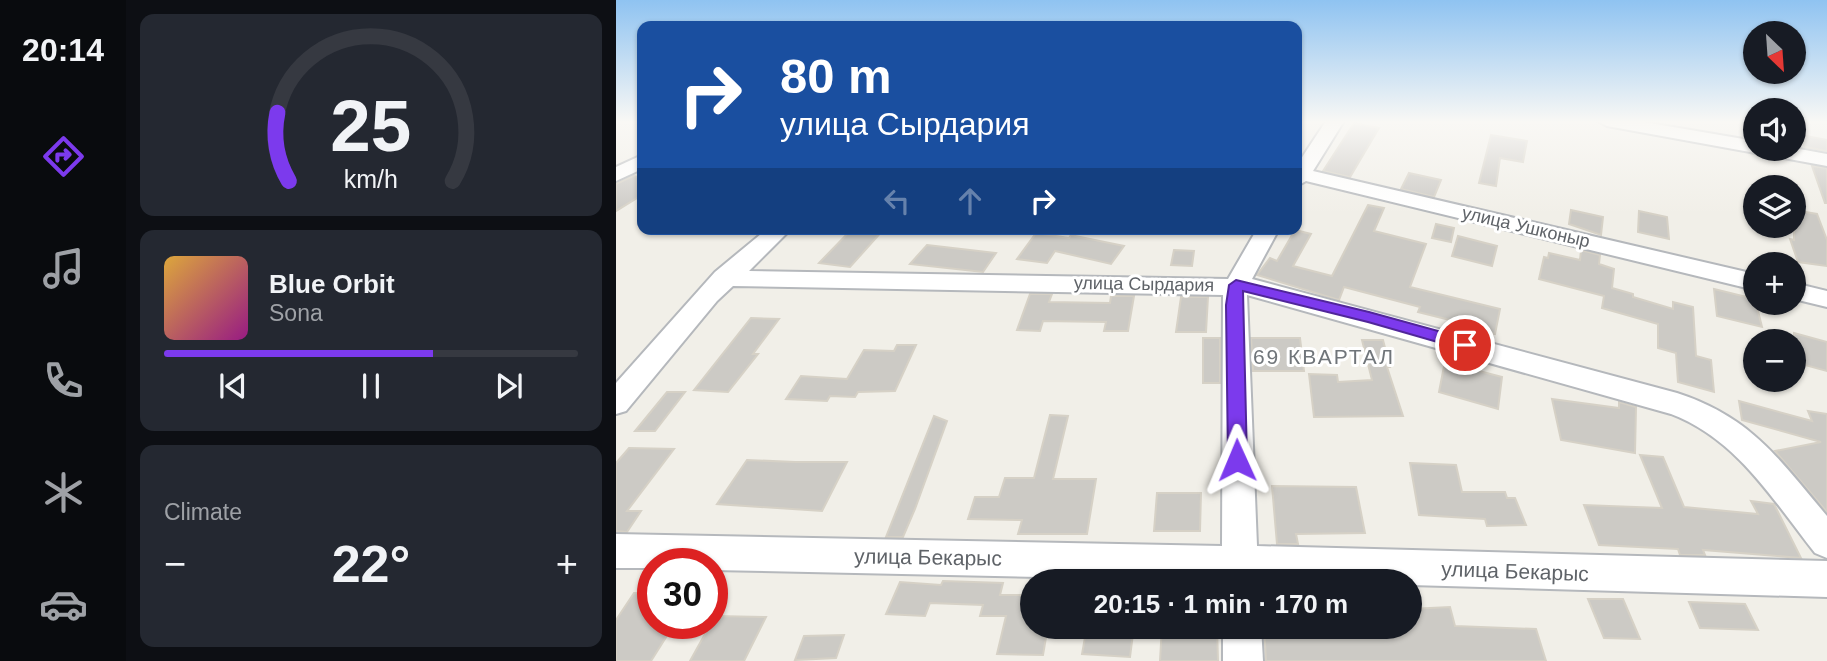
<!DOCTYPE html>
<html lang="en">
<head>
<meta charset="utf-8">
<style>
	body { margin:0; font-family:Arial,sans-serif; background:#242831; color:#f1f3f6; height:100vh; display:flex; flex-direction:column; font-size:26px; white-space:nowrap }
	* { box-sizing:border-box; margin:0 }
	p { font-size:23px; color:#9ea1a6 }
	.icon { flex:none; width:38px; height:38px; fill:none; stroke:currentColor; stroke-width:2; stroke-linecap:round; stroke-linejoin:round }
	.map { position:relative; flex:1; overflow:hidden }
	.details { display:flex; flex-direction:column; gap:14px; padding:14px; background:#0d0f14; width:490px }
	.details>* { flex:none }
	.top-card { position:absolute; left:21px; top:21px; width:665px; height:214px; border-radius:14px; box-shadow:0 2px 5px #0004; background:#1a4fa0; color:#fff; overflow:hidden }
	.needle { width:46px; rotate:155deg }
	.controls { position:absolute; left:1127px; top:21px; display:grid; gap:14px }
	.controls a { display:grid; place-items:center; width:63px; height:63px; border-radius:50%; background:#171b24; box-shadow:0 2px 5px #0004; font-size:35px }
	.speed { position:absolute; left:21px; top:548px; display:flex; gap:14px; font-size:35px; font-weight:700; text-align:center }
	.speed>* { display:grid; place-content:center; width:91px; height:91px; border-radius:50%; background:#171b24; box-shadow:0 2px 5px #0004; line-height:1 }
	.speed .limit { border:10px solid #d22; background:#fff; color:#111 }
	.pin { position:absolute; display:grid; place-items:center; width:60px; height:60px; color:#fff; margin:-30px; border:4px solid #fff; border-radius:50%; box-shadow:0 2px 7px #0007 }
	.me { position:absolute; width:77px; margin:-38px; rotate:359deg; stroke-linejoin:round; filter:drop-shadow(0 0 5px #0008) }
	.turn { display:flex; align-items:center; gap:24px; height:147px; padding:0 28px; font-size:32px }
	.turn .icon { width:91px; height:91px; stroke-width:2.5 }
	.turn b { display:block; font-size:49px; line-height:60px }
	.lanes { display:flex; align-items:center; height:66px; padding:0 28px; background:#0003; justify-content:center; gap:35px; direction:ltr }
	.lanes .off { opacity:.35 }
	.big { font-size:52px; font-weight:700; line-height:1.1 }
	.details .tile { flex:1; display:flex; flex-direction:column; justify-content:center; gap:10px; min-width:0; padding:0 24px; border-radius:14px; background:#242831 }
	.details .dial { align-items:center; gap:0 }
	.dial svg { height:182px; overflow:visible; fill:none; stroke:#363941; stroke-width:7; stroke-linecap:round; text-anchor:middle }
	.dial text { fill:#f1f3f6; stroke:none }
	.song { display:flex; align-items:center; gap:21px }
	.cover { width:84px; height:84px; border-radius:10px; background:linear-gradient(135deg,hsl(40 70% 55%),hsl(310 70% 35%)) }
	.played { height:7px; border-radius:4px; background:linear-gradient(90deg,#7c3aed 65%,#363941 65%) }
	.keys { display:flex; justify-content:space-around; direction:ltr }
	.heat { display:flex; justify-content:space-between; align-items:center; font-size:38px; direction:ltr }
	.trip { position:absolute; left:404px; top:569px; width:402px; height:70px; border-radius:35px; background:#171b24; box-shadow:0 2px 5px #0004; font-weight:700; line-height:70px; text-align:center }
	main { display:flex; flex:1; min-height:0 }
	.dock { display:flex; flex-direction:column; width:126px; justify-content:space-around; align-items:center; background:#090b0e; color:#9ea1a6 }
	.dock .icon { width:49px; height:49px }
	.dock .selected { color:#7c3aed }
	.dock b { font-size:32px; color:#f1f3f6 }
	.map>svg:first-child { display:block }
	.building { fill:#cccac5; stroke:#d6d1c6; stroke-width:2 }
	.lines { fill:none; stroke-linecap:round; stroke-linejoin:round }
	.minor-casing { stroke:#b5b8bc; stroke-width:4 }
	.minor { fill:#fff; fill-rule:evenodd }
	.route { fill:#7c3aed; stroke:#51269a; stroke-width:2 }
	.labels { text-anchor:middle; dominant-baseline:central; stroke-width:6; stroke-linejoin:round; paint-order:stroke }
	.street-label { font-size:18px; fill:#5f6368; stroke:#fff }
	.quarter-label { font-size:21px; letter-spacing:2px; fill:#70757a; stroke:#fff }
	.near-street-label { font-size:21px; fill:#5f6368; stroke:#fff }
</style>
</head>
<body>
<main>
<nav class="dock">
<b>20:14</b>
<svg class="icon selected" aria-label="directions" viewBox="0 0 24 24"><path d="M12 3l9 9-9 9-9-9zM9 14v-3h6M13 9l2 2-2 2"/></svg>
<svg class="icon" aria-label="music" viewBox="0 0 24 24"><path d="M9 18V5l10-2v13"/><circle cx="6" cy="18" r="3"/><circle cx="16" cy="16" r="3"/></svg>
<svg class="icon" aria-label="phone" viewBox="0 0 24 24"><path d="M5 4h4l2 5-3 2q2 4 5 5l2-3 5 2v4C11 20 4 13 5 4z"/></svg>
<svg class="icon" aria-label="climate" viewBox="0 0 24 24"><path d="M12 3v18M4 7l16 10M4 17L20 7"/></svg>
<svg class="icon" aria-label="car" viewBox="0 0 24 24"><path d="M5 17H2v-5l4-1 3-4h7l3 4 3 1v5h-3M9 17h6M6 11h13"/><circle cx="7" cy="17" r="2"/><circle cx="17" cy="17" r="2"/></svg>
</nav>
<section class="details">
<div class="tile dial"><svg viewBox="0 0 100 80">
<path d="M14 69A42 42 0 1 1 86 69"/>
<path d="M14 69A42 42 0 0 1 9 39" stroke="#7c3aed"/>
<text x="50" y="56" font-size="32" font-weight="700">25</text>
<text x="50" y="72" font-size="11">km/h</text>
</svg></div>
<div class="tile">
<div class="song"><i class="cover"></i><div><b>Blue Orbit</b><p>Sona</p></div></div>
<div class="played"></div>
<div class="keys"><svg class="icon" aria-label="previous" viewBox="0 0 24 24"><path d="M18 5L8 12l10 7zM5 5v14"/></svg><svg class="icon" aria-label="pause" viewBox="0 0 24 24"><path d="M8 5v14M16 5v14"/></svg><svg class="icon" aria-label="next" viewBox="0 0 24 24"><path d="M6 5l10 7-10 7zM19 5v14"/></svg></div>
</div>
<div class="tile"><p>Climate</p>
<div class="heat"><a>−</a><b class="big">22°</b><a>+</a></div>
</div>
</section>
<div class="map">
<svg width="1211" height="661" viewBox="0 0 1211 661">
	<rect width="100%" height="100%" fill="#f1efe8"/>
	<g class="building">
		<path d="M738,123l25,5 -29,49 -27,-6z"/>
		<path d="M875,135l36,6 -4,21 -23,-4 -4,28 -17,-3z"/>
		<path d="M1185,135l26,5v11l-22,-4z"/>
		<path d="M1196,166l15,2v35h-2z"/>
		<path d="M793,173l32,7 -7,17 -33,-8z"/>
		<path d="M17,176l9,2v17l-26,16v-27z"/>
		<path d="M752,205l16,3 -10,23 52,13 -16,43 90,22 -5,25 -14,-3 1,-3 -64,-16 2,-5 -76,-20 -5,13 -82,-25 13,-17 7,3 18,-31 16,4 -18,32 39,10z"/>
		<path d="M955,210l32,7 -2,18 -32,-11z"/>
		<path d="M1178,210l23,4 10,26v26l-29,-4 -8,-23 4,1z"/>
		<path d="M1023,211l28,6 2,22 -31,-7z"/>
		<path d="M820,224l18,4 -3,14 -19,-4z"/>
		<path d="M236,229h32l-34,38 -31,-4z"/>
		<path d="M420,233l33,5 2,-3 53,11 -13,18 -56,-13 -8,12 -30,-4z"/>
		<path d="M842,236l39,10 -5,20 -40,-10z"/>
		<path d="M311,245l69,8 -13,19 -73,-8z"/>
		<path d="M558,250l20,1 -2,15 -21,-1z"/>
		<path d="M965,250l19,5 -1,9 15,5 -2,19 21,6v3l40,12v-7l20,5 3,49 15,4 3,32 -36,-10 -2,-29 -18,-5v-24l-56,-16 2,-12 -65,-17 5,-22 4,1 1,-5 31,7z"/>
		<path d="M1098,289l41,10 7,28 -45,-11z"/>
		<path d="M414,294h22l-3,8 61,1 1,-7h23l-6,35h-24l2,-9 -63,-1 -3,10 -23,-1z"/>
		<path d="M565,297h27l-2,35h-30z"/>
		<path d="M135,318l28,1 -26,35h5l-30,38 -34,-2z"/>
		<path d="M1178,333l33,9v29l-33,-9z"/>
		<rect x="587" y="338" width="17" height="45"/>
		<path d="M635,338h49l4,33h-51z"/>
		<path d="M746,340h21l7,27h-3l16,49 -89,1 -5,-43 28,1 1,7 34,-2z"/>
		<path d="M281,345h19l-21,46 -37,1 -3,5 -25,-1 -3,5 -41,-2 15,-23 46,3 17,-29 30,1z"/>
		<path d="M830,356l23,6 -1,6 34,9 -4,32 -59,-17z"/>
		<path d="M51,392h18l-30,39h-20z"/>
		<path d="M936,399l67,9v-6l17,5 -1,46 -74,-13z"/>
		<path d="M1123,401l73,20 -4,-10 19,3v98l-52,-61 46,-9 -79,-22z"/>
		<path d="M434,415l18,1 -15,63h43l-9,55h-69l4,-14 -54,-1 7,-22h24l6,-19h29z"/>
		<path d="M318,416l13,5 -32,88 -12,28h-17z"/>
		<path d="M13,448l45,1 -47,62h14l-14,21 -11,-1v-68z"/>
		<path d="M1024,455l23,2 21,50 74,7 -7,-13 23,3 27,54 -98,-8 2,5h-25l-2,-6 -79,-4 -15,-40 78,3z"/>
		<path d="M131,460l48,2h52l-25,49 -105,-7z"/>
		<path d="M794,463l46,2 6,27h43l2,6h8l11,27 -39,1 -2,-7 -66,-4z"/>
		<path d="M656,486l84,1 9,46 -69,1 2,10h-21z"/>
		<path d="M541,493h44l-1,38h-46z"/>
		<path d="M327,581l60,2 -3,12h32v31h16l-5,29 -46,-1 9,-38h-26l3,-11 -53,-2 -5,13 -39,-2 14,-32 41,3z"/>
		<path d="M18,593l19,1v29h22l-24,38h-35v-41z"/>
		<path d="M972,599h35l17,40 -36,-1z"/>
		<path d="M1073,602l56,2 13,26 -58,-2z"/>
		<path d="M834,607l5,19 81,3 10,32h-280l-2,-35h146v-17z"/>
		<path d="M99,616l51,1 -22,44h-54z"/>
		<path d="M471,626h47l-4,31 -48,-3z"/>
		<path d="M546,626h55l1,35h-58z"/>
		<path d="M228,635l-8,23 -41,2 9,-24z"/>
	</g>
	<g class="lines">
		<g class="minor-casing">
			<g id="minor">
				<path d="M710,121h18l-31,50 442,103v16l-449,-109 -9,5v-21z"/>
				<path d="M982,121h40l117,20v8l39,-1 33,6v12l-220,-40z"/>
				<path d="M26,155v14l-26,12v-14z"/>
				<path d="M151,229h24l-42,42 479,8 29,-50h22l-27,50 425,114c74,24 102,66 150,123v42l-12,-5c-42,-53 -78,-114 -144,-139l-424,-119 10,251 570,15v36l-417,-12v-4h-187l-511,-11v-6h-59v4h-37v-34l606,12 1,-251 -490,-9 -16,15 -91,110 -10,3v-31l99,-111z"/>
				<path d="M1178,283l33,8v16l-33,-8z"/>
				<path d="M607,626h38l2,35h-40z"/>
			</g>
		</g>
		<use href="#minor" class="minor"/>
	</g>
	<linearGradient id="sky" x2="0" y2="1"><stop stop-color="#8fc3f1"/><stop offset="0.57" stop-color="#f9f8f5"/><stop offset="1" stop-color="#f9f8f5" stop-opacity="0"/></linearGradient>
	<rect width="1211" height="214" fill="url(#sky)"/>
	<path class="route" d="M620,280l133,32 102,28 2,5 -8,5 -97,-28 -125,-31 4,169 -3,6 -7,2 -7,-2 -2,-6 -2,-155 3,-20z"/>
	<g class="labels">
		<g class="street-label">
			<text transform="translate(910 227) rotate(13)">улица Ушконыр</text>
			<text transform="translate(528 284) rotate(1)">улица Сырдария</text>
		</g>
		<g class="quarter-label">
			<text x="708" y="356">69 КВАРТАЛ</text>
		</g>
		<g class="near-street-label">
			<text transform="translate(312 557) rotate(1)">улица Бекарыс</text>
			<text transform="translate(899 571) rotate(2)">улица Бекарыс</text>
		</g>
	</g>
</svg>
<div class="controls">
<a><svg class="needle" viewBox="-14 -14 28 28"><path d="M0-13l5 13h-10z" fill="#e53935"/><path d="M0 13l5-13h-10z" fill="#9ea1a6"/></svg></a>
<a><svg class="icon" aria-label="sound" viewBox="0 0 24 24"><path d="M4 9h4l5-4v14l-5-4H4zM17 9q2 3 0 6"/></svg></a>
<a><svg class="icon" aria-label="layers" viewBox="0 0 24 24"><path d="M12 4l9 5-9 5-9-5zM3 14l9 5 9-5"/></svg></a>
<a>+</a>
<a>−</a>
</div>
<div class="speed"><div class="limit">30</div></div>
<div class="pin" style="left:849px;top:345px;background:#d93025"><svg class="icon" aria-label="arrive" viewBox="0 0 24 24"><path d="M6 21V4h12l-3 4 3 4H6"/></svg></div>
<svg class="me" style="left:621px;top:460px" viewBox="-20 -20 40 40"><path d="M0-17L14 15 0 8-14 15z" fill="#7c3aed" stroke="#fff" stroke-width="4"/></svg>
<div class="trip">20:15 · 1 min · 170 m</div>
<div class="top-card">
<div class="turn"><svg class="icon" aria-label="right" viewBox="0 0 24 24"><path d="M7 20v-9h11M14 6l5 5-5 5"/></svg><div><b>80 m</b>улица Сырдария</div></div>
<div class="lanes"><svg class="icon off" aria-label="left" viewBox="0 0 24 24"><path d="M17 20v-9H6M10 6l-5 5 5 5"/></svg><svg class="icon off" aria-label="ahead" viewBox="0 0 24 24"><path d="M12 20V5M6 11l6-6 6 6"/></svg><svg class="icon" aria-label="right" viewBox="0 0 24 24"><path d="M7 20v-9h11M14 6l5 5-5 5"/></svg></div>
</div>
</div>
</main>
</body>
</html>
